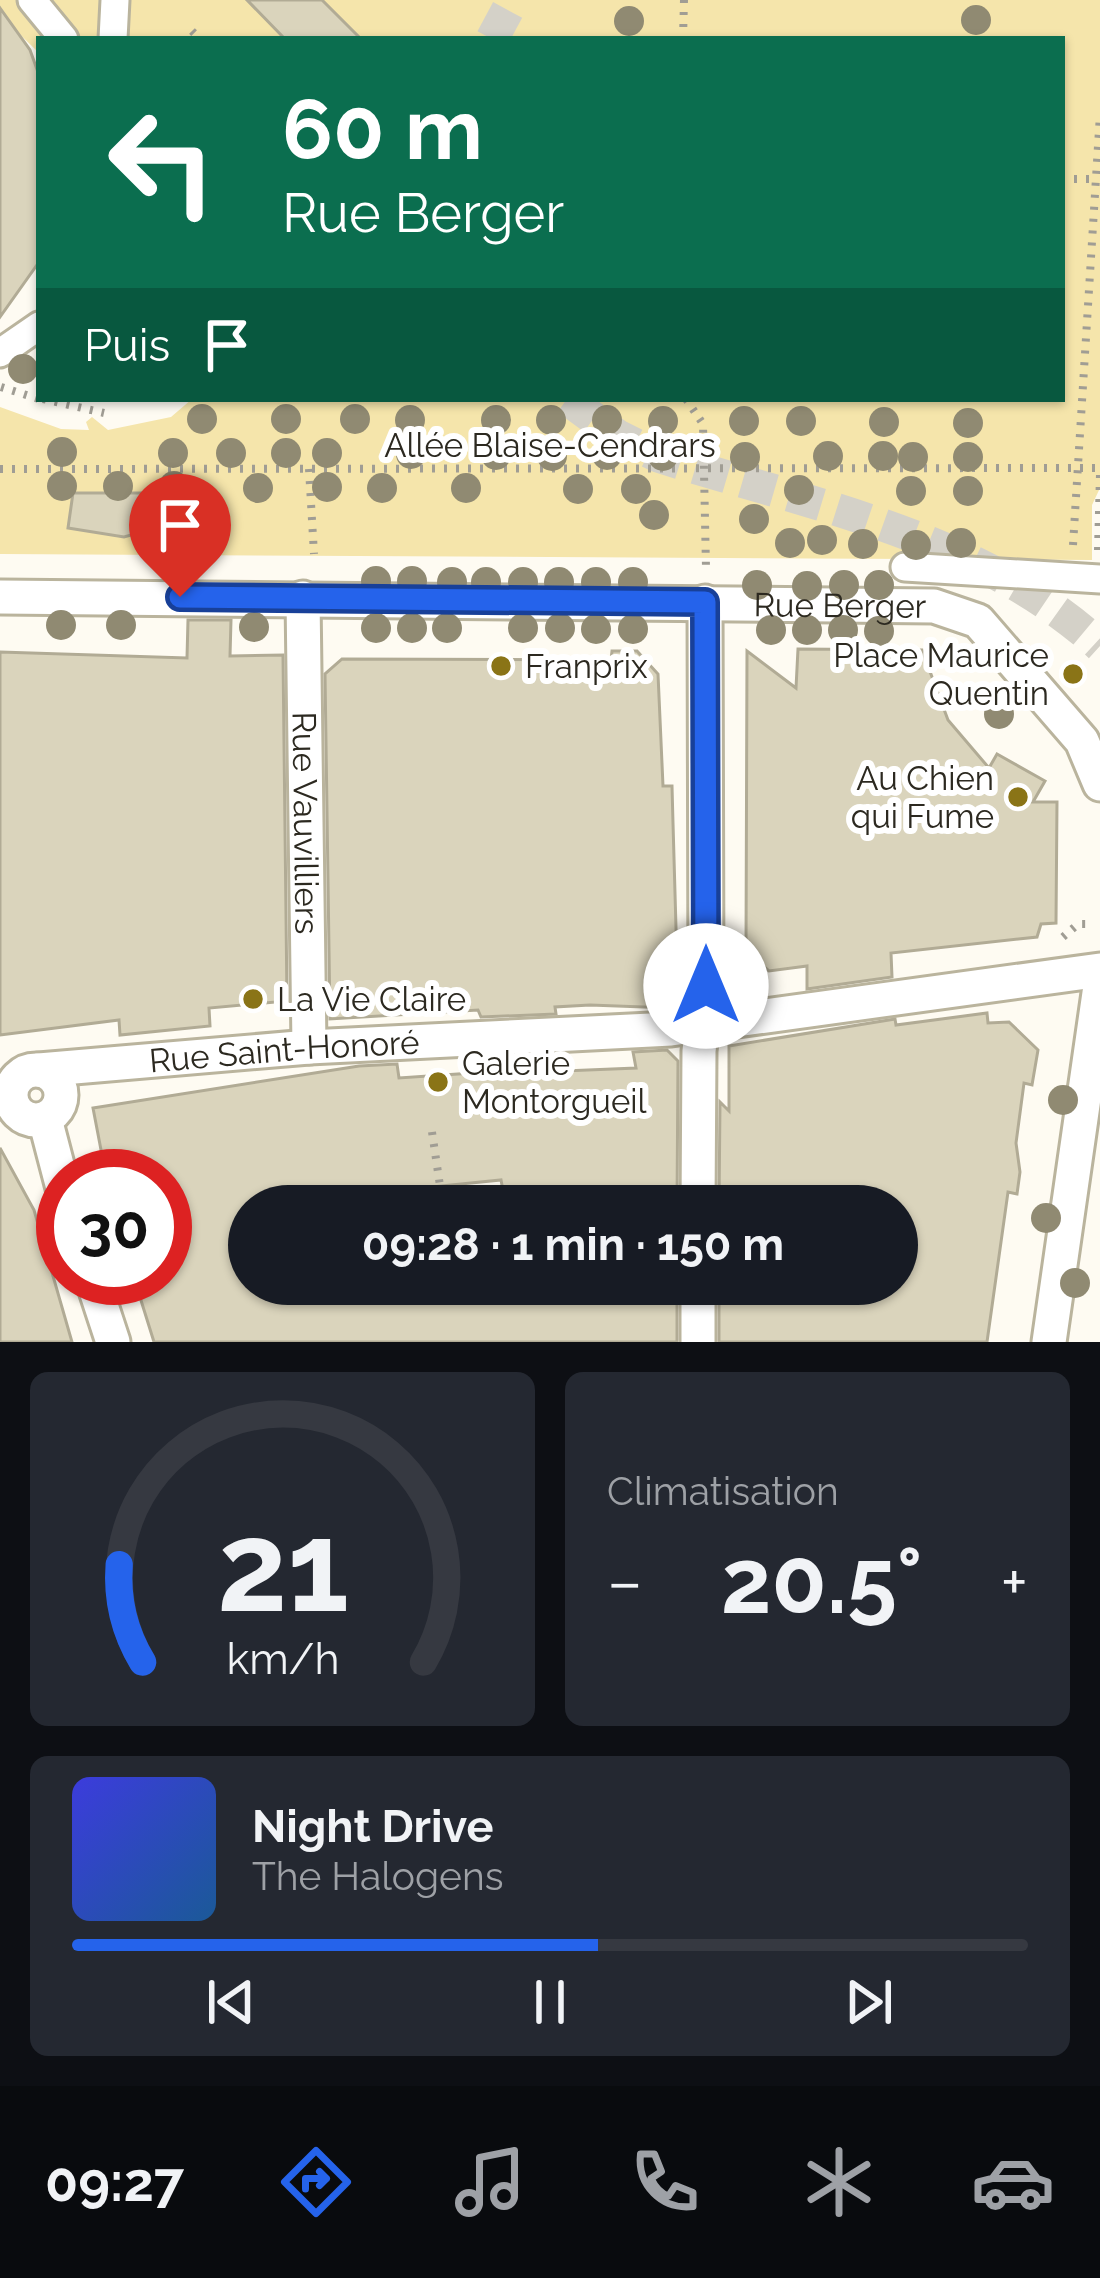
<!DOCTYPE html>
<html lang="fr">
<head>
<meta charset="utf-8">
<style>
	body { margin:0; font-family:Raleway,sans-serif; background:#242831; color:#f1f3f6; height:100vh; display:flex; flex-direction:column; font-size:45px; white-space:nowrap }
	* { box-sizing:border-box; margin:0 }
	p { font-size:39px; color:#9ea1a6 }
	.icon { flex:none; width:66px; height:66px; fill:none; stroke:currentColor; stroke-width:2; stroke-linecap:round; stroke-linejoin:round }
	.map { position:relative; height:1342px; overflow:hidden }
	.sheet { display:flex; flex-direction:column; gap:30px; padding:30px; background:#0d0f14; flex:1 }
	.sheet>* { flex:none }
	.top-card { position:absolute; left:36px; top:36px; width:1029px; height:366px; border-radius:0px; box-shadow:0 3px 9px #0004; background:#0b6e4f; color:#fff; overflow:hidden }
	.speed { position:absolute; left:36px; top:1149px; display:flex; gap:24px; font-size:60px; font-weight:700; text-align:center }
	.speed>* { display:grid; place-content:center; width:156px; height:156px; border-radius:50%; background:#171b24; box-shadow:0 3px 9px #0004; line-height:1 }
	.speed .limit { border:18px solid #d22; background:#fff; color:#111 }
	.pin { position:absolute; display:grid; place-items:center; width:102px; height:102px; color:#fff; margin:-123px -51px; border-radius:50% 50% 50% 0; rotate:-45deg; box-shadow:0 0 12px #0007 }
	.pin .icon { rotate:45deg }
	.me { position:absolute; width:132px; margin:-66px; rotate:0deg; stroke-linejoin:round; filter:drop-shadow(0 0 9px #0008) }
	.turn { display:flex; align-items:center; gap:42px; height:252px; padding:0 48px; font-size:54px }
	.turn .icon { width:156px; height:156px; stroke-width:2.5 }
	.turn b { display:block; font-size:84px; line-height:102px }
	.then { display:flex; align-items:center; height:114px; padding:0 48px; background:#0003; gap:24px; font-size:45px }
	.big { font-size:90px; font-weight:700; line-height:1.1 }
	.sheet .widget { flex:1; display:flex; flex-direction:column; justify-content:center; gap:18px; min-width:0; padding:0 42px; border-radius:18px; background:#242831 }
	.sheet .dial { align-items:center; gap:0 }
	.dial svg { height:312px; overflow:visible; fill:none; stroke:#363941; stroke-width:7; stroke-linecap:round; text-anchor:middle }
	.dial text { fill:#f1f3f6; stroke:none }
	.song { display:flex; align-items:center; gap:36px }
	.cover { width:144px; height:144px; border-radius:18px; background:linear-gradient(135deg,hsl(240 70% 55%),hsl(210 70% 35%)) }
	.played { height:12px; border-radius:6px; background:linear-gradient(90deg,#2563eb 55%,#363941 55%) }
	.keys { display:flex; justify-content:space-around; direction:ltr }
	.heat { display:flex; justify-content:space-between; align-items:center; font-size:66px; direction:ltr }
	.sheet .tiles { flex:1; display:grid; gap:30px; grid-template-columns:1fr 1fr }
	.widget:last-child { grid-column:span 2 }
	.trip { position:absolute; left:228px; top:1185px; width:690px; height:120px; border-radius:60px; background:#171b24; box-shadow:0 3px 9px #0004; font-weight:700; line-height:120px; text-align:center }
	.menu { display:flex; height:192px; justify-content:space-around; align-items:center; background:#090b0e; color:#9ea1a6 }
	.menu .icon { width:84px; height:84px }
	.menu .selected { color:#2563eb }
	.menu b { font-size:54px; color:#f1f3f6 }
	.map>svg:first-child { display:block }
	.green { fill:#f5e5ab }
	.building { fill:#dad4bc; stroke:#b1ab95; stroke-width:3 }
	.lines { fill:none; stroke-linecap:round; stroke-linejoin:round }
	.minor-tunnel { stroke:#d4d1c8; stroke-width:33; stroke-dasharray:33 16; stroke-linecap:butt }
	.pedestrian-casing { stroke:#bab49d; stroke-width:33 }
	.minor-casing { stroke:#bab49d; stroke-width:39 }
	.path { stroke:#a09d94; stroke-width:8; stroke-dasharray:3 9; stroke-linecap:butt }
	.pedestrian { stroke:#fff; stroke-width:27 }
	.minor { stroke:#fff; stroke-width:33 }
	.tree { fill:#908a72 }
	.route-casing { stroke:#184099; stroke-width:30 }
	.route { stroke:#2563eb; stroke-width:21 }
	.poi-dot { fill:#8a7417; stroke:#fff; stroke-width:4.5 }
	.labels { text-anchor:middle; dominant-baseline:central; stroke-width:12; stroke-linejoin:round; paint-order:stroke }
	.street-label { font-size:33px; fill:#2c2920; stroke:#fff }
	.poi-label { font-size:33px; fill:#2c2920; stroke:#fff; text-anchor:start }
</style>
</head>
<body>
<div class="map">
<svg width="1100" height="1342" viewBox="0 0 1100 1342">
	<rect width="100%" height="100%" fill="#fefbf2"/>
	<path class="green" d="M0,0h1100v488l-8,17v55l-1092,-6v-147l61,22 28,1 -3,-8 6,-5 16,13 63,-13 21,-18h870v-360h-1023v14l-39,-38z"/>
	<g class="building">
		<path d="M247,0h75l39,39h-76z"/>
		<path d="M0,8l30,42 9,25v187l-39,55z"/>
		<path d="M73,493h109l-14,32 -44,12 -56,-9z"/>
		<path d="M188,620h43l-1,36 53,-1 4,346 -78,7 1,18 -90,9 -1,-15 -119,15v-383l187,6z"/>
		<path d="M798,649l124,1 26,70 41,48 8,-14 48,27 -12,21h24l-1,121 -15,1 -4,13 -146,16 1,24 -85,12v-23l-38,5 -23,-20 1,-300 49,37z"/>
		<path d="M612,651h25l21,23 5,112h9l1,37 5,175 -8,10 -80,-3 -35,2 1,7 -75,3 -3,-7 -148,9 -5,-345 17,-15 269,1z"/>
		<path d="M987,1013l1,10 21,-1 29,28 -6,35 -8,-2 -8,60 4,29 -3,22 -9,-2 -21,150h-268v-58h178v-78h-178l1,-104 9,9v-65l166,-27 1,6z"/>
		<path d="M667,1050l11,11 -1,145h-171l-5,-26 -70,7 3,19h-185v78h428v58h-523l-20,-64h31v-102h-59l-13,-68 266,-42 38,-2 2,14 88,-6 -1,-13 76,-4 2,16 72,-3 -3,-16z"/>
		<path d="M0,1148l34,62 38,132h-72z"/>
	</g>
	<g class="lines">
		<g class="minor-tunnel">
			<path d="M492,39l21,-39"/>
			<path d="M567,399l51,37 40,20c150,48 323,80 442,190"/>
		</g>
		<g class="pedestrian-casing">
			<g id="pedestrian">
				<path d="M32,0l32,39"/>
				<path d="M113,39l2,-39"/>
				<path d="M0,353l39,-27"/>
				<path d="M905,567l195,12"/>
			</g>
		</g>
		<g class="minor-casing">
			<g id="minor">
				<path id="s1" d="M0,597l934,9 44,15 104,120 18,43"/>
				<path id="s2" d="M303,598l6,449"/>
				<circle cx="36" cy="1095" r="25"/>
				<path id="s3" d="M39,1070l270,-23 362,-18 429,-59"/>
				<path d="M45,1119l18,69"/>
				<path d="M698,1206l1,-155 7,-65 -1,-384"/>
				<path d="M92,1278l21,64"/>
				<path d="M698,1342v-58"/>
				<path d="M1049,1342l51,-356"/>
			</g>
		</g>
		<g class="path">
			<path d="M192,31l8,8"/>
			<path d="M683,39l1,-39"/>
			<path d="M1062,179h36"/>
			<path d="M1,387l38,12"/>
			<path d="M43,399l61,14"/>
			<path d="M686,399l17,25 3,144"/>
			<path d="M0,469l1100,-1"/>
			<path d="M309,469l5,85"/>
			<path d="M1073,545l27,-431"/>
			<path d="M1098,550l2,-76"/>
			<path d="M1063,937l15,-13h10"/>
			<path d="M432,1132l11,74"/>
		</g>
		<use href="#pedestrian" class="pedestrian"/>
		<use href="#minor" class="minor"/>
	</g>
	<g class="tree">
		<circle cx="976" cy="20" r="15"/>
		<circle cx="629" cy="21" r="15"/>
		<circle cx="23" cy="369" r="15"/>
		<circle cx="202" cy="419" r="15"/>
		<circle cx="286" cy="419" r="15"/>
		<circle cx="355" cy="419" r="15"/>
		<circle cx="410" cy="420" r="15"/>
		<circle cx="496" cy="420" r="15"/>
		<circle cx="551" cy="420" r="15"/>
		<circle cx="607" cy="420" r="15"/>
		<circle cx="663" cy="421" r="15"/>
		<circle cx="744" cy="421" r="15"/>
		<circle cx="801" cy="421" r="15"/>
		<circle cx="884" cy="422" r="15"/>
		<circle cx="968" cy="423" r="15"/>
		<circle cx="62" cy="452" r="15"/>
		<circle cx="173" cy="453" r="15"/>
		<circle cx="231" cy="453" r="15"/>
		<circle cx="286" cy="453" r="15"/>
		<circle cx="327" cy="453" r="15"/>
		<circle cx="411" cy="454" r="15"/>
		<circle cx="496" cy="455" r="15"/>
		<circle cx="607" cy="455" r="15"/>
		<circle cx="552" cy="456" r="15"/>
		<circle cx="663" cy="456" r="15"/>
		<circle cx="828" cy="456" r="15"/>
		<circle cx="883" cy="456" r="15"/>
		<circle cx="745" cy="457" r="15"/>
		<circle cx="913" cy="457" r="15"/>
		<circle cx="968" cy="457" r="15"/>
		<circle cx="62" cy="486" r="15"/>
		<circle cx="118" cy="486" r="15"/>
		<circle cx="174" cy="486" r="15"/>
		<circle cx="327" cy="487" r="15"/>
		<circle cx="258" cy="488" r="15"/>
		<circle cx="382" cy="488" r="15"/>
		<circle cx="466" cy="488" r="15"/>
		<circle cx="578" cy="489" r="15"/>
		<circle cx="636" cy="489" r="15"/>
		<circle cx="799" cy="490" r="15"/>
		<circle cx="911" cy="491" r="15"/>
		<circle cx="968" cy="491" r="15"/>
		<circle cx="654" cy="515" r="15"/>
		<circle cx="754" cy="519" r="15"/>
		<circle cx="822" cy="540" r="15"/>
		<circle cx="790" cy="543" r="15"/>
		<circle cx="961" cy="543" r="15"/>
		<circle cx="863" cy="544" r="15"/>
		<circle cx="916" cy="545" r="15"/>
		<circle cx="376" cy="581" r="15"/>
		<circle cx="412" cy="581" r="15"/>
		<circle cx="452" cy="582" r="15"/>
		<circle cx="486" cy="582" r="15"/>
		<circle cx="523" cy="582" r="15"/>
		<circle cx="559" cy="582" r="15"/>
		<circle cx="596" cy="582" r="15"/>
		<circle cx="633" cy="582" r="15"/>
		<circle cx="757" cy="585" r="15"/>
		<circle cx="844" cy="585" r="15"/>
		<circle cx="879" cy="585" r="15"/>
		<circle cx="807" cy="586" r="15"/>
		<circle cx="61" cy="625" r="15"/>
		<circle cx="121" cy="625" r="15"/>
		<circle cx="254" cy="627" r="15"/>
		<circle cx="376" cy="628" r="15"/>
		<circle cx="412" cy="628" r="15"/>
		<circle cx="447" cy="628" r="15"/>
		<circle cx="523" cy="628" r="15"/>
		<circle cx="560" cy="628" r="15"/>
		<circle cx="596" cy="629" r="15"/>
		<circle cx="633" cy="629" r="15"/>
		<circle cx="771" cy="630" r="15"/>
		<circle cx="807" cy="630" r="15"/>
		<circle cx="843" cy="630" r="15"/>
		<circle cx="879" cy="631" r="15"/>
		<circle cx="999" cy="714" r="15"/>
		<circle cx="1063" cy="1100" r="15"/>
		<circle cx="1046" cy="1218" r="15"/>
		<circle cx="1075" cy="1283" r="15"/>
	</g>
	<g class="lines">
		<g class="route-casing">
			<path id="route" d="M180,597l525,5 1,384"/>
		</g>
		<use href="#route" class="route"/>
	</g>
	<g class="poi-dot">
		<circle cx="501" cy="666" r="12"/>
		<circle cx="1073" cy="674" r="12"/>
		<circle cx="1018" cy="797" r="12"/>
		<circle cx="253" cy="999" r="12"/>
		<circle cx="438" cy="1082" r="12"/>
	</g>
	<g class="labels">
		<g class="street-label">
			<text x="550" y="445">Allée Blaise-Cendrars</text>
			<text stroke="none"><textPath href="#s1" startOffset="840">Rue Berger</textPath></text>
			<text stroke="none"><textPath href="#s2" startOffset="225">Rue Vauvilliers</textPath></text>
			<text stroke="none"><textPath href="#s3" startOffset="246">Rue Saint-Honoré</textPath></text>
		</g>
		<g class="poi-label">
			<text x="1049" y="655" text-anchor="end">Place Maurice<tspan x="1049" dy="38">Quentin</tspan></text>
			<text x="525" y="666">Franprix</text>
			<text x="994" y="778" text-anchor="end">Au Chien<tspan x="994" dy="38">qui Fume</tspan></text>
			<text x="277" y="999">La Vie Claire</text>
			<text x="462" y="1063">Galerie<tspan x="462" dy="38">Montorgueil</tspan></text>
		</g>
	</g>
</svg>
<div class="speed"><div class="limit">30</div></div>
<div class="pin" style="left:180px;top:597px;background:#d93025"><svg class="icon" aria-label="arrive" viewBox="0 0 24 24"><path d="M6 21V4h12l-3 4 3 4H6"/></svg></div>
<svg class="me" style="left:706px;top:986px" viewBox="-20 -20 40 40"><circle r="19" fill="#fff"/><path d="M0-13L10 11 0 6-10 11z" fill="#2563eb"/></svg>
<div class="trip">09:28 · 1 min · 150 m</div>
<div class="top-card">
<div class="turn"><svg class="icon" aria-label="left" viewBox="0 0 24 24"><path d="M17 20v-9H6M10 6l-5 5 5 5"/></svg><div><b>60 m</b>Rue Berger</div></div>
<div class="then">Puis<svg class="icon" aria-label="arrive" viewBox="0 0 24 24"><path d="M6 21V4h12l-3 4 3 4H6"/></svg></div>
</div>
</div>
<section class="sheet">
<div class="tiles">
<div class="widget dial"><svg viewBox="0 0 100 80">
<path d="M14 69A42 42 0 1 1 86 69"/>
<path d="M14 69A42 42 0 0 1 8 44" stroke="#2563eb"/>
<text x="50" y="56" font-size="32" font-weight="700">21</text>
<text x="50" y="72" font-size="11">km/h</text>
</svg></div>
<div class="widget"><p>Climatisation</p>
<div class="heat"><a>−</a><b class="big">20.5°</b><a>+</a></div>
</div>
<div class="widget">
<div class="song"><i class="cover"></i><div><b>Night Drive</b><p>The Halogens</p></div></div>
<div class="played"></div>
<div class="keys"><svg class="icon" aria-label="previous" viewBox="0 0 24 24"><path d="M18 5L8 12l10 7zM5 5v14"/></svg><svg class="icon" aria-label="pause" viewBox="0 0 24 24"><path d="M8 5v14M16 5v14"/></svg><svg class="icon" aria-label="next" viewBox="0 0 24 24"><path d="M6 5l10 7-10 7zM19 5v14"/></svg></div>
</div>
</div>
</section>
<nav class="menu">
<b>09:27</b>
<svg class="icon selected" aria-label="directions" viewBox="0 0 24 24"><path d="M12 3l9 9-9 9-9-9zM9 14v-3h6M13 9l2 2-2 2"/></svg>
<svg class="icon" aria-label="music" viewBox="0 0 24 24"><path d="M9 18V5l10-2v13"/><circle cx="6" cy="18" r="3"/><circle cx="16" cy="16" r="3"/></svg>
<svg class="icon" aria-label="phone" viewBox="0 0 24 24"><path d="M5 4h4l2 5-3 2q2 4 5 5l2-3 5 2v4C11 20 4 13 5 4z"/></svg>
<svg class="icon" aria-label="climate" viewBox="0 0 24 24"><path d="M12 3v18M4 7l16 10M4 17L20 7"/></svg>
<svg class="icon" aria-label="car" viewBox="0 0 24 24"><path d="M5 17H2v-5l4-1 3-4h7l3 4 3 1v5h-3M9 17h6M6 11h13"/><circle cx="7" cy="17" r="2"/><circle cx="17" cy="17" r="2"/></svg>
</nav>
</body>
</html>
